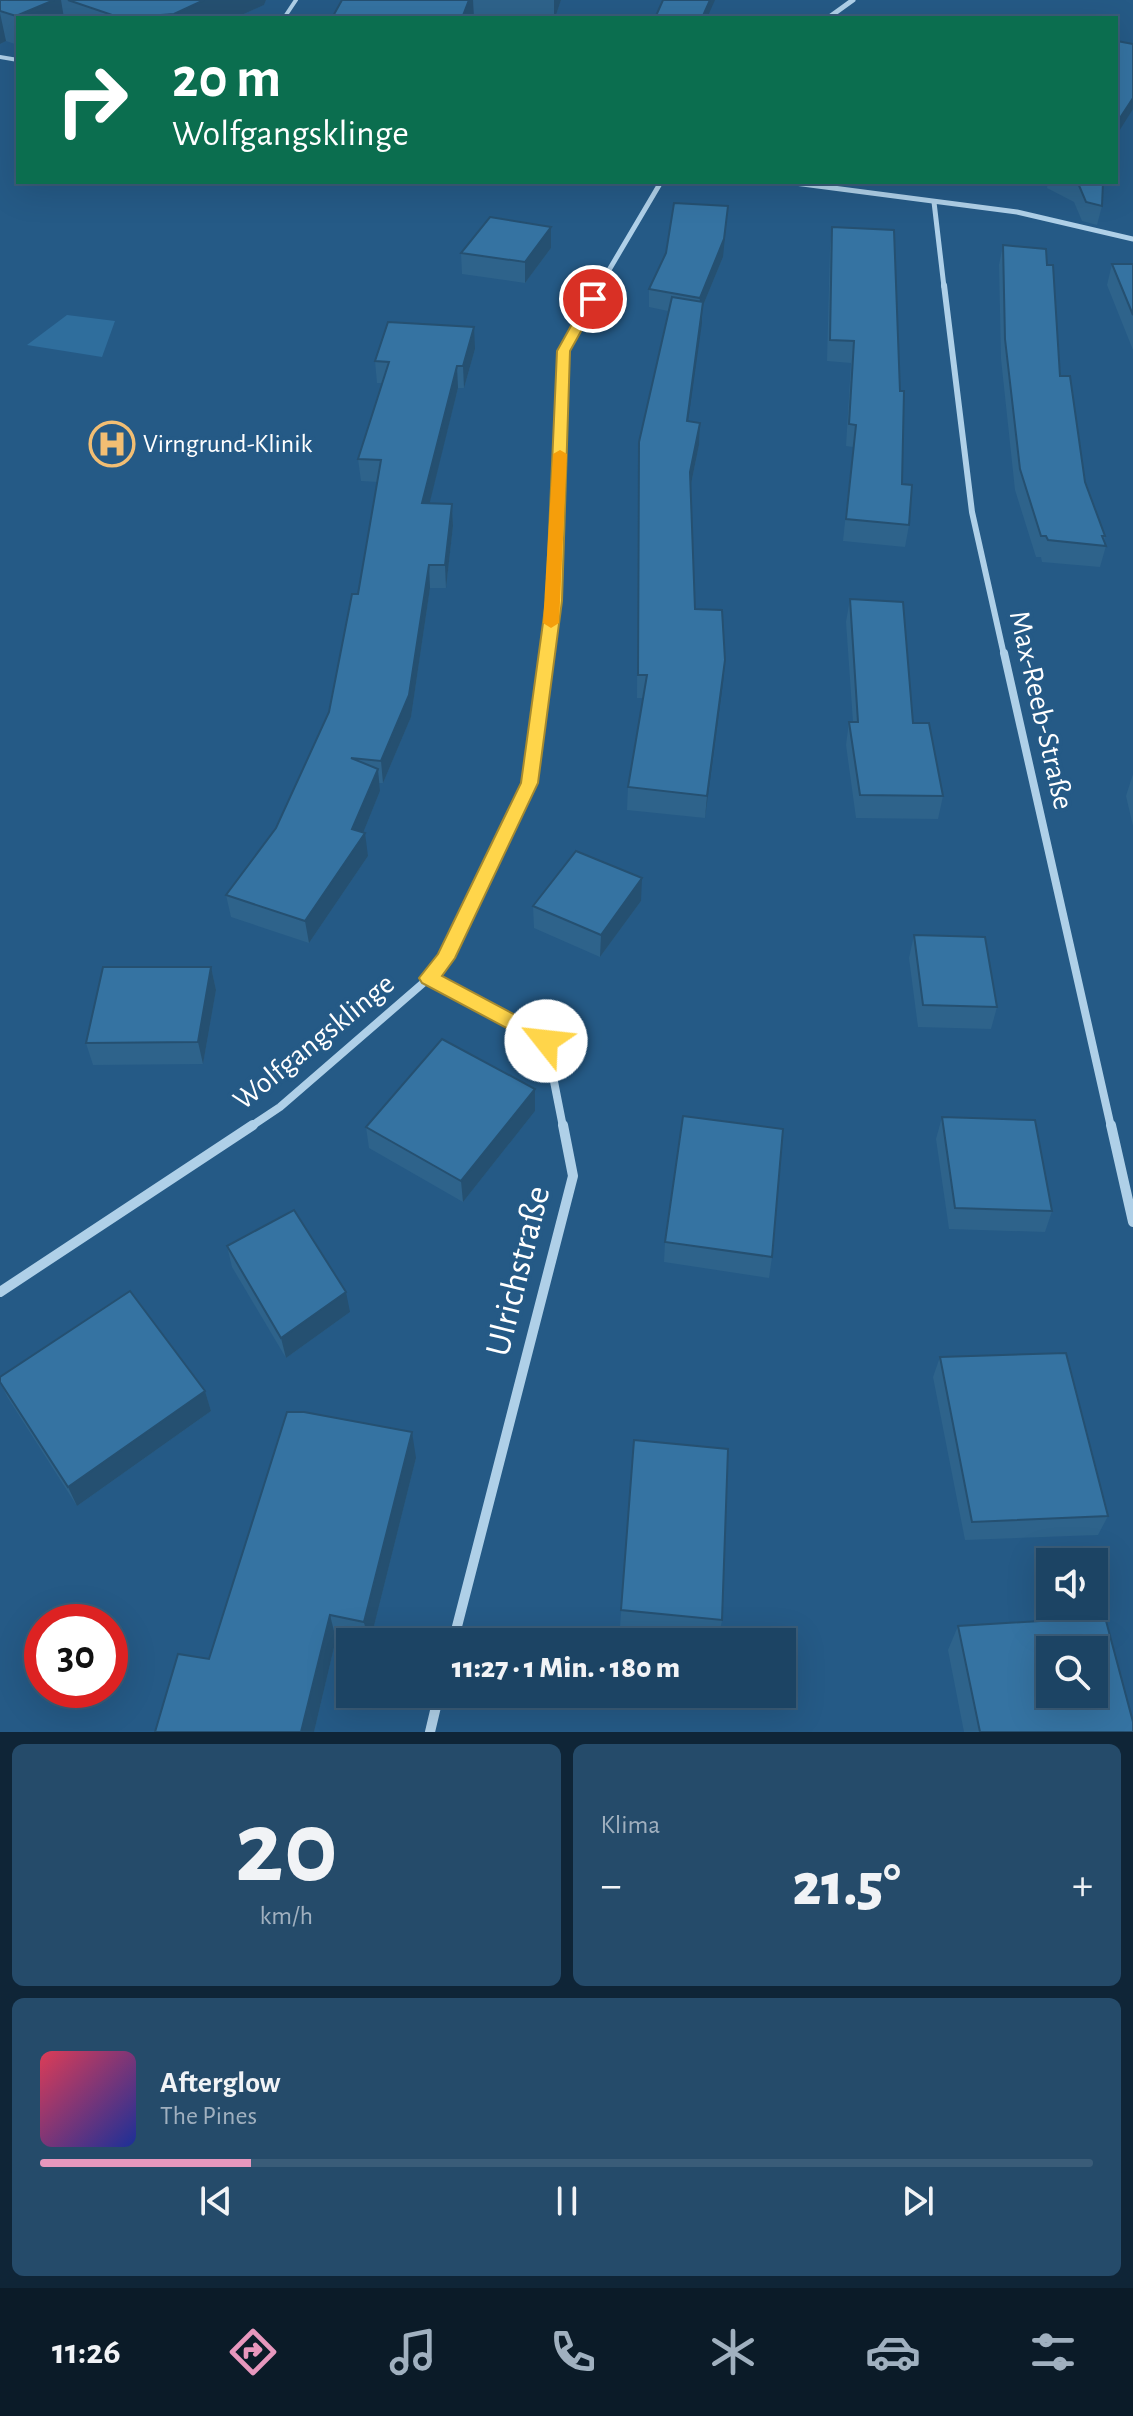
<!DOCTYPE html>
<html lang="de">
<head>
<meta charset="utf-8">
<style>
	body { margin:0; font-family:"Alegreya Sans",sans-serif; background:#254b6a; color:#f1f3f6; height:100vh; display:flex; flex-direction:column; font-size:30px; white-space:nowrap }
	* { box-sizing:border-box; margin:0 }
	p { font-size:26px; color:#a0b0bf }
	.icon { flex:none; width:44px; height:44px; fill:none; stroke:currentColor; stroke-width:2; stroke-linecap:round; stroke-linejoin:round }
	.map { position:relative; height:1732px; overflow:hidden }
	.side { display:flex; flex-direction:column; gap:12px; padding:12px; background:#0f2537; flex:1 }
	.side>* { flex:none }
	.hud { position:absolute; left:16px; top:16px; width:1102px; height:168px; border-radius:0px; box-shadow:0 8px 32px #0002,0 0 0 2px #3a5c78; background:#0b6e4f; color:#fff; overflow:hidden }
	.fabs { position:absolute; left:1036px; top:1548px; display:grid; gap:16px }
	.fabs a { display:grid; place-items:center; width:72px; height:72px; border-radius:0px; background:#1c4464; box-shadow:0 8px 32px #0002,0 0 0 2px #3a5c78; font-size:40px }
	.speed { position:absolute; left:24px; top:1604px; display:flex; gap:16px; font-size:40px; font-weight:700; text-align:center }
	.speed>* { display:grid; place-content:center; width:104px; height:104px; border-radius:50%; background:#1c4464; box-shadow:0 8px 32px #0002,0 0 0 2px #3a5c78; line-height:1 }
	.speed .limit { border:12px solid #d22; background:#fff; color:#111 }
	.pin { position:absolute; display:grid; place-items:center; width:68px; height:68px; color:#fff; margin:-34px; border:4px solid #fff; border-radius:50%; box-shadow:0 2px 8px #0007 }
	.me { position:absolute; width:88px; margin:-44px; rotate:299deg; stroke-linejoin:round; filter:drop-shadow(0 0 6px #0008) }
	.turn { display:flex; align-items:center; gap:28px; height:168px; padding:0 24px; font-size:36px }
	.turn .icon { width:104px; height:104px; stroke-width:2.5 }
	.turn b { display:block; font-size:56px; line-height:68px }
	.big { font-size:60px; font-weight:800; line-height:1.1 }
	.side .widget { flex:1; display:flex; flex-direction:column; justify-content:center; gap:12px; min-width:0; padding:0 28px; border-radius:12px; background:#254b6a }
	.side .dial { align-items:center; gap:0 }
	.dial b { font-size:104px; line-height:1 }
	.song { display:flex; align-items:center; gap:24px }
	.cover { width:96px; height:96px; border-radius:12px; background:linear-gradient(135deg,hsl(350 70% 55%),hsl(230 70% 35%)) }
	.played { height:8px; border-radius:4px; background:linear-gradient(90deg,#e797bd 20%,#3a5c78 20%) }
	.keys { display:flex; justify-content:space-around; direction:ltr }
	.heat { display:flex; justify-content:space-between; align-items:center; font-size:44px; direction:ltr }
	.side .tiles { flex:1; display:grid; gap:12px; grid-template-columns:1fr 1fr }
	.widget:last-child { grid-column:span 2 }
	.trip { position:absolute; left:336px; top:1628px; width:460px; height:80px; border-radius:0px; background:#1c4464; box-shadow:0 8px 32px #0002,0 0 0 2px #3a5c78; font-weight:800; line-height:80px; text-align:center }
	.tab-bar { display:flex; height:128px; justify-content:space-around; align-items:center; background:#0b1b28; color:#a0b0bf }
	.tab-bar .icon { width:56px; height:56px }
	.tab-bar .active { color:#e797bd }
	.tab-bar b { font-size:36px; color:#f1f3f6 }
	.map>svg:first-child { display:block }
	.green { fill:#2f6e9d }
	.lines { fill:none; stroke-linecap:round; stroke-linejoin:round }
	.lane { stroke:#afd0e8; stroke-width:4 }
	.street-far3 { stroke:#afd0e8; stroke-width:5 }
	.street-far2 { stroke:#afd0e8; stroke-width:6 }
	.street-far1 { stroke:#afd0e8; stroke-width:8 }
	.street { stroke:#afd0e8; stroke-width:10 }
	.wall { fill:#2e638b }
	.shaded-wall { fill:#255071 }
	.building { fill:#3573a2; stroke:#255071; stroke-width:2; fill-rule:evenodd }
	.route { fill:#ffd54a; stroke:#a68a30; stroke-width:2 }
	.slow { fill:#f59e0b }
	.labels { text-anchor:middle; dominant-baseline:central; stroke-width:8; stroke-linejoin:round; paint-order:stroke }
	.far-poi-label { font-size:26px; fill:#fff; stroke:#255a86; text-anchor:start }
	.street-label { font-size:30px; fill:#fff; stroke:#255a86 }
	.near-street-label { font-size:36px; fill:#fff; stroke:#255a86 }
</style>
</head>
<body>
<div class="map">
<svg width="1133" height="1732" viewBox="0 0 1133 1732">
	<rect width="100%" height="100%" fill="#255a86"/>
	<path class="green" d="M67,315l48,6 -13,36 -75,-12z"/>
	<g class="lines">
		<g class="lane">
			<path d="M284,18l12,-18"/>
			<path d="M0,57l18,3"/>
		</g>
		<g class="street-far3">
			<path d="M828,18l25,-18"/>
			<path d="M787,182l230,30 116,27"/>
			<path d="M934,202l10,85"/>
			<path d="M599,287l62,-105"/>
		</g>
		<g class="street-far2">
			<path d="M944,285l28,227 32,143"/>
			<path d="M547,655l7,-54 10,-250 36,-66"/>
		</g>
		<g class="street-far1">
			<path d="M1004,653l107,474"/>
			<path d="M429,978l117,63 17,86"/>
			<path d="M250,1127l30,-20 149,-129 16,-20 84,-175 18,-130"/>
		</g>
		<g class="street">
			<path d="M1111,1125l22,97"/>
			<path d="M0,1292l253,-167"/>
			<path d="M453,1642l120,-466 -10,-51"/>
			<path d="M430,1732l9,-38"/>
		</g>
	</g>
	<g class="wall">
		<path d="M0,0h266l-2,5 -29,13h-217v27l-12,-4 -6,3z"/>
		<path d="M342,0h219l-6,18h-223z"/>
		<path d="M1048,182h55l-1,24 -5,19 -15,-4 -8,-19 -27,-14z"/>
		<path d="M832,227l70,257 7,41 -4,22 -62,-6 10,-94 -7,-1 5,-83 -24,-2 3,-114z"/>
		<path d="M1003,245l44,20 13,111 25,106 20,54 -1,5 2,5 -6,21 -58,-5 -1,-5h-5l-21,-67 -14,-131 -2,-94z"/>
		<path d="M551,248l-26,35 -63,-9 -1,-21z"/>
		<path d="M723,257l-21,51 -14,114 12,1 -1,22 -8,40 4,124 30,51 -20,158 -78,-8 1,-23 15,-89h-6l1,-234 1,-22 29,-131 -19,-4v-18z"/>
		<path d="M1112,264h21v86l-26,-65z"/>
		<path d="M475,349l-11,39h-6l-29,116h23l1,22 -7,62h-16l-19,129 -28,66h-4l1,8 -17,42 5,23 -59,87 -78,-26 -5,-22 50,-67 53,-116 29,-118 20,-112 -17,-1 -3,-22 24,-76h-5l-2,-22z"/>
		<path d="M850,599l63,124 30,73 -5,23 -82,-1 -10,-73 3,-23h4l-7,-100z"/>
		<path d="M1133,774v52l-7,-30z"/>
		<path d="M641,901l-41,56 -66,-29 -1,-22z"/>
		<path d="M914,935l83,72 -6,22 -73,-2 -9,-69z"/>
		<path d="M211,967l5,23 -13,74 -110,1 -7,-22z"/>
		<path d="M535,1111l-72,91 -94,-54 -3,-21z"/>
		<path d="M942,1117l110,94 -7,21 -96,-3 -13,-90z"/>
		<path d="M665,1242l107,15 -3,21 -105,-16z"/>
		<path d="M227,1246l123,66 -64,46 -54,-91z"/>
		<path d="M940,1357l168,159 -10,19 -133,5 -32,-163z"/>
		<path d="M0,1383l205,8 6,20 -134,95 -69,-108z"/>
		<path d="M634,1440l88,180 -3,17 -99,-10z"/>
		<path d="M416,1458l-46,184h-19l-15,-3 -22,93h-159l54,-73z"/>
		<path d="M958,1626l175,106h-169l-16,-82z"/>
	</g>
	<g class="shaded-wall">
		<path d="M54,0h7l3,18h-46v8l-2,-10z"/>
		<path d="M204,0h62l-2,5 -29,13h-60l-1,-4z"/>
		<path d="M469,0h4l1,18h-12z"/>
		<path d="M554,0h7l-6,18h-1z"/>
		<path d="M710,0h5l-8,18h-5z"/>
		<path d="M0,13l6,28 -6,3z"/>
		<path d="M1133,98v11l-17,27v-12z"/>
		<path d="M728,206l-5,51 -21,51v15l-17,120 15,-145z"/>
		<path d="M551,227v21l-26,35v-21z"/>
		<path d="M474,327l1,22 -11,39 -1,-22z"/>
		<path d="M457,366l1,22 -34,138 -2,-23z"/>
		<path d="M700,423l-1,22 -10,49 1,-22z"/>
		<path d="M452,504l1,22 -7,62 -1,-23z"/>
		<path d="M429,565l1,23 -19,129 -28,66 -2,-22z"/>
		<path d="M725,660l-2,23 -18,135 2,-22z"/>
		<path d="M378,769l2,22 -21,52 6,-10 3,23 -59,87 -4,-22 47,-92z"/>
		<path d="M642,878l-1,23 -41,56 1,-22z"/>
		<path d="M211,967l5,23 -13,74 -5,-22z"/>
		<path d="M535,1089v22l-72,91 -2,-21z"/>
		<path d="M346,1292l4,20 -64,46 -5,-20z"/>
		<path d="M205,1391l6,20 -134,95 -9,-19z"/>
		<path d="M412,1432l4,26 -46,184h-2l-4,-20z"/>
		<path d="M330,1615l6,24 -22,93h-13z"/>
	</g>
	<g class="building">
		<path d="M0,0h54l-38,16 -16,-5z"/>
		<path d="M68,0h136l-30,14 -53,4z"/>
		<path d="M342,0h127l-7,18h-48l-65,-3 1,3h-18z"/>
		<path d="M663,0h47l-8,18h-47z"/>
		<path d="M1117,41l16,3v54l-17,26z"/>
		<path d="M1076,182h27l-1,24 -16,-4 -8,-19z"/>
		<path d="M674,203l54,3 -4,33 -24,59 -51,-9 17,-36z"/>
		<path d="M490,217l61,10 -26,35 -64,-9z"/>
		<path d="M832,227l62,3 6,161h4l-2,93 10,1 -3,40 -63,-6 10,-94 -7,-1 5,-83 -24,-1z"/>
		<path d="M1003,245l43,4 1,16h6l7,111h10l15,106 20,54h-3l4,10 -58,-6 -2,-4h-5l-21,-67 -15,-130z"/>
		<path d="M1112,264h21v51z"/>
		<path d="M672,297l31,5 -16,119 13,2 -10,49 5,137 27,1 3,50 -18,136 -79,-9 19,-112h-9l1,-233z"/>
		<path d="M388,322l86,5 -11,39h-6l-35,137 30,1 -7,61h-16l-20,130 -28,66 -30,-3 27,11 -26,60 13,4 -60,88 -79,-26 50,-67 53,-116 23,-118h6l23,-134 -23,-1 31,-97 -14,-1z"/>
		<path d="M850,599l53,3 10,121h16l14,73 -83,-1 -11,-73h9z"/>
		<path d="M576,851l66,27 -41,57 -68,-29z"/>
		<path d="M914,935l71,2 12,70 -74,-2z"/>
		<path d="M103,967h108l-13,75 -112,1z"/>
		<path d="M442,1039l93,50 -74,92 -95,-54z"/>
		<path d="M683,1116l100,13 -11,128 -107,-15z"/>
		<path d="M942,1117l93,3 17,91 -97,-3z"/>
		<path d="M294,1210l52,82 -65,46 -54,-92z"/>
		<path d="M130,1291l75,100 -137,96 -68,-105v-5z"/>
		<path d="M1066,1353l42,163 -136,6 -32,-165z"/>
		<path d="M287,1412h17l108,20 -48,190 -34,-7 -29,117h-146l23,-78 31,5z"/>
		<path d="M634,1440l94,9 -6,171 -101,-10z"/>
		<path d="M1105,1617l28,105v10h-153l-22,-106zM1050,1650h44v44h-44z"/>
	</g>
	<path class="route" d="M593,295l6,4 -29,52 -8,250 -24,182 -83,175 -13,18 111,59 3,6 -3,6 -7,2 -124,-66 -3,-5 19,-24 83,-171 25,-182 11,-250 29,-52z"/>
	<path class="slow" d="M560,450l7,4 -8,169 -8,5 -8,-5 10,-169z"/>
	<defs>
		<g id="hospital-ring" transform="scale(2.3)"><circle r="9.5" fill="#255a86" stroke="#f2be73" stroke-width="1.5"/><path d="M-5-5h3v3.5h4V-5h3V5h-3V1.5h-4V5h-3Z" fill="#f2be73"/></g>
	</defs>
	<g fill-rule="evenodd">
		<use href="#hospital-ring" x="112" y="444"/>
	</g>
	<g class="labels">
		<g class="far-poi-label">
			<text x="143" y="444">Virngrund-Klinik</text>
		</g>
		<g class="street-label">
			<text transform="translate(1041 710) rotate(77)">Max-Reeb-Straße</text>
			<text transform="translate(314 1042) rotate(-39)">Wolfgangsklinge</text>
		</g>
		<g class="near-street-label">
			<text transform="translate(518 1271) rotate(-76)">Ulrichstraße</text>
		</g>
	</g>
</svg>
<div class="fabs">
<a><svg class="icon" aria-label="sound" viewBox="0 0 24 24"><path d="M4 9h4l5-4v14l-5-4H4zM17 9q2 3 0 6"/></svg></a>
<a><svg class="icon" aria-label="search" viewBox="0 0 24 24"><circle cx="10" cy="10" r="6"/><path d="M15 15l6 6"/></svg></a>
</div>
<div class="speed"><div class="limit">30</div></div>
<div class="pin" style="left:593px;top:299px;background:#d93025"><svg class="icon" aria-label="arrive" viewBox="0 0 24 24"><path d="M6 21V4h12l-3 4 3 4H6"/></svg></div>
<svg class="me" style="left:546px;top:1041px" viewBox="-20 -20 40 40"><circle r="19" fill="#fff"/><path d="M0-13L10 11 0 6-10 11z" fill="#ffd54a"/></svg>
<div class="trip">11:27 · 1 Min. · 180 m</div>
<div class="hud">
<div class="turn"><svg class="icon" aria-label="right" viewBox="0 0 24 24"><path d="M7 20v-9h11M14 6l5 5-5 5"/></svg><div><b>20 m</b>Wolfgangsklinge</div></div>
</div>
</div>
<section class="side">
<div class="tiles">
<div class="widget dial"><b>20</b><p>km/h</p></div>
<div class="widget"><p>Klima</p>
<div class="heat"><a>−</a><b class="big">21.5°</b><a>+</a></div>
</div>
<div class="widget">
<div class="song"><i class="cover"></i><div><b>Afterglow</b><p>The Pines</p></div></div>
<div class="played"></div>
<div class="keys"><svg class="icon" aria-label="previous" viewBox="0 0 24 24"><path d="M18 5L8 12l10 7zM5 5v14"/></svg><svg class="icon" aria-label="pause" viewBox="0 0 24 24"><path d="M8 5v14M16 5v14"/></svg><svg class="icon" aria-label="next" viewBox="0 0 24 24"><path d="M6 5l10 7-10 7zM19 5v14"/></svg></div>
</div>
</div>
</section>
<nav class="tab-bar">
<b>11:26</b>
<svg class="icon active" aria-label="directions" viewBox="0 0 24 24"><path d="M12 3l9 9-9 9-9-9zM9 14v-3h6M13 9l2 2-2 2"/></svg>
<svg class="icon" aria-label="music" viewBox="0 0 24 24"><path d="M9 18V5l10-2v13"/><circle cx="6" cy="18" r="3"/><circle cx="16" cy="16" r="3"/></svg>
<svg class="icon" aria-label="phone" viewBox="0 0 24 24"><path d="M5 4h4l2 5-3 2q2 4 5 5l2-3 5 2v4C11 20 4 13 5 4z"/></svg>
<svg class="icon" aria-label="climate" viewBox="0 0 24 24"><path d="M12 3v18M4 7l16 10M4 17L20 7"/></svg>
<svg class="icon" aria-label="car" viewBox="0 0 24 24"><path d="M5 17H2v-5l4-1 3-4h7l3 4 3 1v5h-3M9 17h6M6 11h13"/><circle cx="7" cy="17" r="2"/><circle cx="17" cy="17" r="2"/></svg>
<svg class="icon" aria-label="filters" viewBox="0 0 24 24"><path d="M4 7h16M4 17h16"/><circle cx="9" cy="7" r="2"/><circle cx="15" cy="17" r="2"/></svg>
</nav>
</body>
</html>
